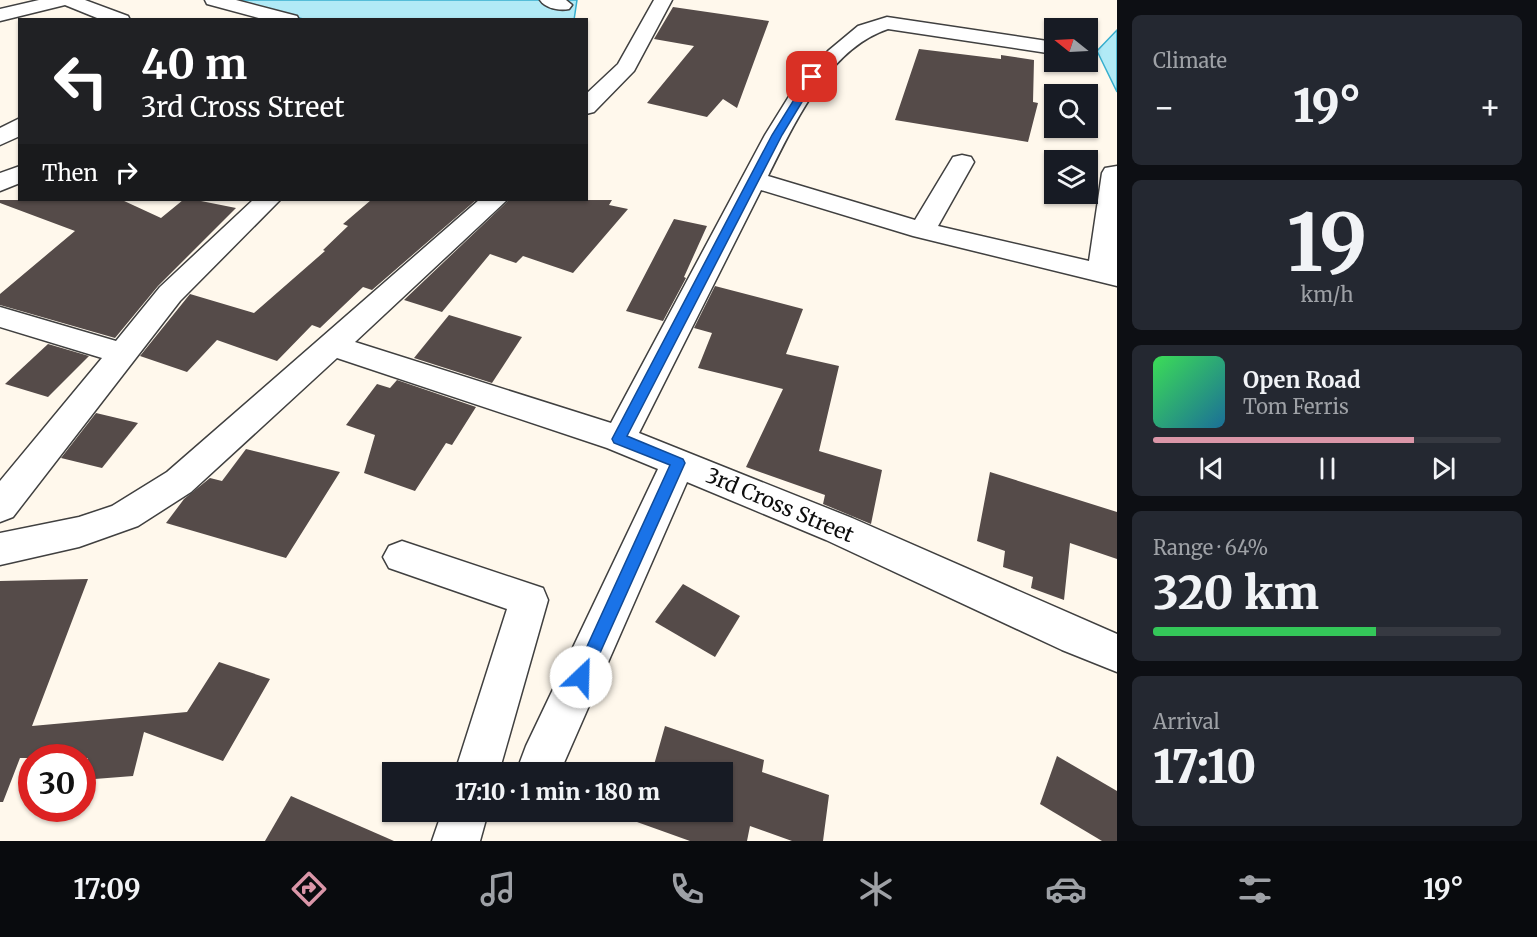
<!DOCTYPE html>
<html lang="en">
<head>
<meta charset="utf-8">
<style>
	body { margin:0; font-family:Merriweather,serif; background:#242831; color:#f1f3f6; height:100vh; display:flex; flex-direction:column; font-size:22px; white-space:nowrap }
	* { box-sizing:border-box; margin:0 }
	p { font-size:20px; color:#9ea1a6 }
	.icon { flex:none; width:33px; height:33px; fill:none; stroke:currentColor; stroke-width:2; stroke-linecap:round; stroke-linejoin:round }
	.map { position:relative; flex:1; overflow:hidden }
	.side { display:flex; flex-direction:column; gap:15px; padding:15px; background:#0d0f14; width:420px }
	.side>* { flex:none }
	.banner { position:absolute; left:18px; top:18px; width:570px; height:183px; border-radius:0px; box-shadow:0 2px 4px #0004; background:#202124; color:#fff; overflow:hidden }
	.needle { width:39px; rotate:288deg }
	.controls { position:absolute; left:1044px; top:18px; display:grid; gap:12px }
	.controls a { display:grid; place-items:center; width:54px; height:54px; border-radius:0px; background:#171b24; box-shadow:0 2px 4px #0004; font-size:30px }
	.speed { position:absolute; left:18px; top:744px; display:flex; gap:12px; font-size:30px; font-weight:700; text-align:center }
	.speed>* { display:grid; place-content:center; width:78px; height:78px; border-radius:50%; background:#171b24; box-shadow:0 2px 4px #0004; line-height:1 }
	.speed .limit { border:9px solid #d22; background:#fff; color:#111 }
	.pin { position:absolute; display:grid; place-items:center; width:51px; height:51px; color:#fff; margin:-26px; border-radius:12px; box-shadow:0 3px 9px #0006 }
	.me { position:absolute; width:66px; margin:-33px; rotate:24deg; stroke-linejoin:round; filter:drop-shadow(0 0 4px #0008) }
	.turn { display:flex; align-items:center; gap:21px; height:126px; padding:0 24px; font-size:27px }
	.turn .icon { width:78px; height:78px; stroke-width:2.5 }
	.turn b { display:block; font-size:42px; line-height:51px }
	.then { display:flex; align-items:center; height:57px; padding:0 24px; background:#0003; gap:12px; font-size:22px }
	.big { font-size:45px; font-weight:800; line-height:1.1 }
	.side .tile { flex:1; display:flex; flex-direction:column; justify-content:center; gap:9px; min-width:0; padding:0 21px; border-radius:9px; background:#242831 }
	.side .dial { align-items:center; gap:0 }
	.dial b { font-size:78px; line-height:1 }
	.song { display:flex; align-items:center; gap:18px }
	.cover { width:72px; height:72px; border-radius:9px; background:linear-gradient(135deg,hsl(130 70% 55%),hsl(200 70% 35%)) }
	.played { height:6px; border-radius:3px; background:linear-gradient(90deg,#da96a8 75%,#363941 75%) }
	.keys { display:flex; justify-content:space-around; direction:ltr }
	.heat { display:flex; justify-content:space-between; align-items:center; font-size:33px; direction:ltr }
	.charge { height:9px; border-radius:4px; background:linear-gradient(90deg,#34c759 64%,#363941 0) }
	.trip { position:absolute; left:382px; top:762px; width:351px; height:60px; border-radius:0px; background:#171b24; box-shadow:0 2px 4px #0004; font-weight:800; line-height:60px; text-align:center }
	.tabs { display:flex; height:96px; justify-content:space-around; align-items:center; background:#090b0e; color:#9ea1a6 }
	.tabs .icon { width:42px; height:42px }
	.tabs .selected { color:#da96a8 }
	.tabs b { font-size:27px; color:#f1f3f6 }
	main { display:flex; flex:1; min-height:0 }
	.map>svg:first-child { display:block }
	.water { fill:#b1eaf6; stroke:#37afce; stroke-width:1.5 }
	.building { fill:#554b49 }
	.lines { fill:none; stroke-linecap:round; stroke-linejoin:round }
	.minor-casing { stroke:#404040; stroke-width:3 }
	.minor { fill:#fff; fill-rule:evenodd }
	.route { fill:#1a73e8; stroke:#114b97; stroke-width:1.5 }
	.labels { text-anchor:middle; dominant-baseline:central; stroke-width:6; stroke-linejoin:round; paint-order:stroke }
	.street-label { font-size:21px; fill:#0d0d0d; stroke:#fff }
</style>
</head>
<body>
<main>
<div class="map">
<svg width="1117" height="841" viewBox="0 0 1117 841">
	<rect width="100%" height="100%" fill="#fff8ec"/>
	<g class="water">
		<path d="M235,0h342l-3,20 -271,-1z"/>
		<path d="M1117,30v62l-20,-41z"/>
	</g>
	<g class="building">
		<path d="M673,7l96,14 -32,87 -14,-9 -16,18 -60,-14 47,-57 -40,-7z"/>
		<path d="M919,49l82,10v-4l33,5 -1,42 5,1 -10,39 -133,-22z"/>
		<path d="M0,200h122l39,18 22,-18h13l40,8 -78,78 -43,52 -115,-33v-11l75,-63 -75,-28z"/>
		<path d="M371,200h105l-104,90 -9,-3 -43,41 -8,-3 -35,36 -60,-21 -30,32 -47,-16 50,-62 64,19 71,-62 -2,-1 25,-24 -5,-2z"/>
		<path d="M509,200h103l-3,5 19,4 -55,64 -50,-17 -7,7 -26,-9 -48,58 -38,-12z"/>
		<path d="M674,219l33,7 -23,51 2,1 -23,43 -37,-10z"/>
		<path d="M715,286l88,23 -17,45 53,12 -20,85 63,19 -11,54 -48,-20 2,-9 -79,-28 37,-78 -85,-21 14,-35 -18,-5z"/>
		<path d="M449,315l73,22 -30,46 -78,-25z"/>
		<path d="M48,344l41,12 -41,41 -43,-13z"/>
		<path d="M397,380l79,27 -24,38 -6,-2 -31,48 -51,-18 11,-38 -29,-10 31,-41 13,4z"/>
		<path d="M96,413l42,10 -36,45 -41,-10z"/>
		<path d="M246,449l94,23 -54,86 -120,-35 18,-24 26,-21 12,3z"/>
		<path d="M990,472l127,40v47l-47,-16 -6,57 -33,-12 2,-11 -30,-10 2,-16 -28,-10z"/>
		<path d="M88,579l-56,147 155,-14 32,-50 51,17 -47,82 -79,-29 -11,44 -51,4v-15l6,-7h-68l-17,44h-3v-221z"/>
		<path d="M683,584l57,32 -25,41 -60,-35z"/>
		<path d="M665,726l99,34 -2,12 67,23 -6,46h-31l-42,-15 -3,15h-57l-53,-19 3,-10h83v-40h-71z"/>
		<path d="M1057,756l60,35v50h-15l-62,-37z"/>
		<path d="M291,796l103,45h-129z"/>
	</g>
	<g class="lines">
		<g class="minor-casing">
			<g id="minor">
				<path d="M39,0h46l43,16 2,4h-28l-37,-15 -65,16v-12z"/>
				<path d="M205,0h31l61,16 2,4h-33l-59,-16z"/>
				<path d="M540,0h26l6,5 -3,4c-10,2 -24,-1 -29,-9z"/>
				<path d="M654,0h18l-38,71 -40,41 -8,2v-20l32,-30z"/>
				<path d="M887,17l167,25v12l-166,-25c-60,20 -94,95 -120,147l147,44 38,-63 9,-2 9,2 3,5 -36,64 151,35 13,-88 3,-5 12,-2v120l-204,-50 -152,-46 -122,243 213,85 265,116v38l-55,-22 -236,-110 -139,-58 -127,290h-36l-4,-10 6,-16 132,-277 -51,-21 -270,-90 -146,134 -53,34 -59,21 -79,18v-32l79,-16 33,-11 55,-34 312,-272h28l-152,142 256,81 154,-288 36,-58 27,-26 30,-25z"/>
				<path d="M20,118v18l-20,9v-17z"/>
				<path d="M20,166v17l-20,8v-18z"/>
				<path d="M253,200h27l-100,101 -167,216 -13,5v-41l102,-123 -102,-31v-20l116,34 44,-54z"/>
				<path d="M402,541l141,47 5,12 -49,172h-44l52,-163 -118,-41 -6,-11 6,-11z"/>
				<path d="M442,812h46l-8,29h-48z"/>
			</g>
		</g>
		<use href="#minor" class="minor"/>
	</g>
	<path class="route" d="M812,75l5,2 -35,58 -155,301 56,23 2,4 -98,219 -6,3 -6,-3 -2,-5 97,-212 -56,-22 -2,-4 160,-304 36,-58z"/>
	<g class="labels">
		<g class="street-label">
			<text transform="translate(780 505) rotate(23)">3rd Cross Street</text>
		</g>
	</g>
</svg>
<div class="controls">
<a><svg class="needle" viewBox="-14 -14 28 28"><path d="M0-13l5 13h-10z" fill="#e53935"/><path d="M0 13l5-13h-10z" fill="#9ea1a6"/></svg></a>
<a><svg class="icon" aria-label="search" viewBox="0 0 24 24"><circle cx="10" cy="10" r="6"/><path d="M15 15l6 6"/></svg></a>
<a><svg class="icon" aria-label="layers" viewBox="0 0 24 24"><path d="M12 4l9 5-9 5-9-5zM3 14l9 5 9-5"/></svg></a>
</div>
<div class="speed"><div class="limit">30</div></div>
<div class="pin" style="left:812px;top:77px;background:#d93025"><svg class="icon" aria-label="arrive" viewBox="0 0 24 24"><path d="M6 21V4h12l-3 4 3 4H6"/></svg></div>
<svg class="me" style="left:581px;top:677px" viewBox="-20 -20 40 40"><circle r="19" fill="#fff"/><path d="M0-13L10 11 0 6-10 11z" fill="#1a73e8"/></svg>
<div class="trip">17:10 · 1 min · 180 m</div>
<div class="banner">
<div class="turn"><svg class="icon" aria-label="left" viewBox="0 0 24 24"><path d="M17 20v-9H6M10 6l-5 5 5 5"/></svg><div><b>40 m</b>3rd Cross Street</div></div>
<div class="then">Then<svg class="icon" aria-label="right" viewBox="0 0 24 24"><path d="M7 20v-9h11M14 6l5 5-5 5"/></svg></div>
</div>
</div>
<section class="side">
<div class="tile"><p>Climate</p>
<div class="heat"><a>−</a><b class="big">19°</b><a>+</a></div>
</div>
<div class="tile dial"><b>19</b><p>km/h</p></div>
<div class="tile">
<div class="song"><i class="cover"></i><div><b>Open Road</b><p>Tom Ferris</p></div></div>
<div class="played"></div>
<div class="keys"><svg class="icon" aria-label="previous" viewBox="0 0 24 24"><path d="M18 5L8 12l10 7zM5 5v14"/></svg><svg class="icon" aria-label="pause" viewBox="0 0 24 24"><path d="M8 5v14M16 5v14"/></svg><svg class="icon" aria-label="next" viewBox="0 0 24 24"><path d="M6 5l10 7-10 7zM19 5v14"/></svg></div>
</div>
<div class="tile"><p>Range · 64%</p><b class="big">320 km</b><div class="charge"></div></div>
<div class="tile"><p>Arrival</p><b class="big">17:10</b></div>
</section>
</main>
<nav class="tabs">
<b>17:09</b>
<svg class="icon selected" aria-label="directions" viewBox="0 0 24 24"><path d="M12 3l9 9-9 9-9-9zM9 14v-3h6M13 9l2 2-2 2"/></svg>
<svg class="icon" aria-label="music" viewBox="0 0 24 24"><path d="M9 18V5l10-2v13"/><circle cx="6" cy="18" r="3"/><circle cx="16" cy="16" r="3"/></svg>
<svg class="icon" aria-label="phone" viewBox="0 0 24 24"><path d="M5 4h4l2 5-3 2q2 4 5 5l2-3 5 2v4C11 20 4 13 5 4z"/></svg>
<svg class="icon" aria-label="climate" viewBox="0 0 24 24"><path d="M12 3v18M4 7l16 10M4 17L20 7"/></svg>
<svg class="icon" aria-label="car" viewBox="0 0 24 24"><path d="M5 17H2v-5l4-1 3-4h7l3 4 3 1v5h-3M9 17h6M6 11h13"/><circle cx="7" cy="17" r="2"/><circle cx="17" cy="17" r="2"/></svg>
<svg class="icon" aria-label="filters" viewBox="0 0 24 24"><path d="M4 7h16M4 17h16"/><circle cx="9" cy="7" r="2"/><circle cx="15" cy="17" r="2"/></svg>
<b>19°</b>
</nav>
</body>
</html>
